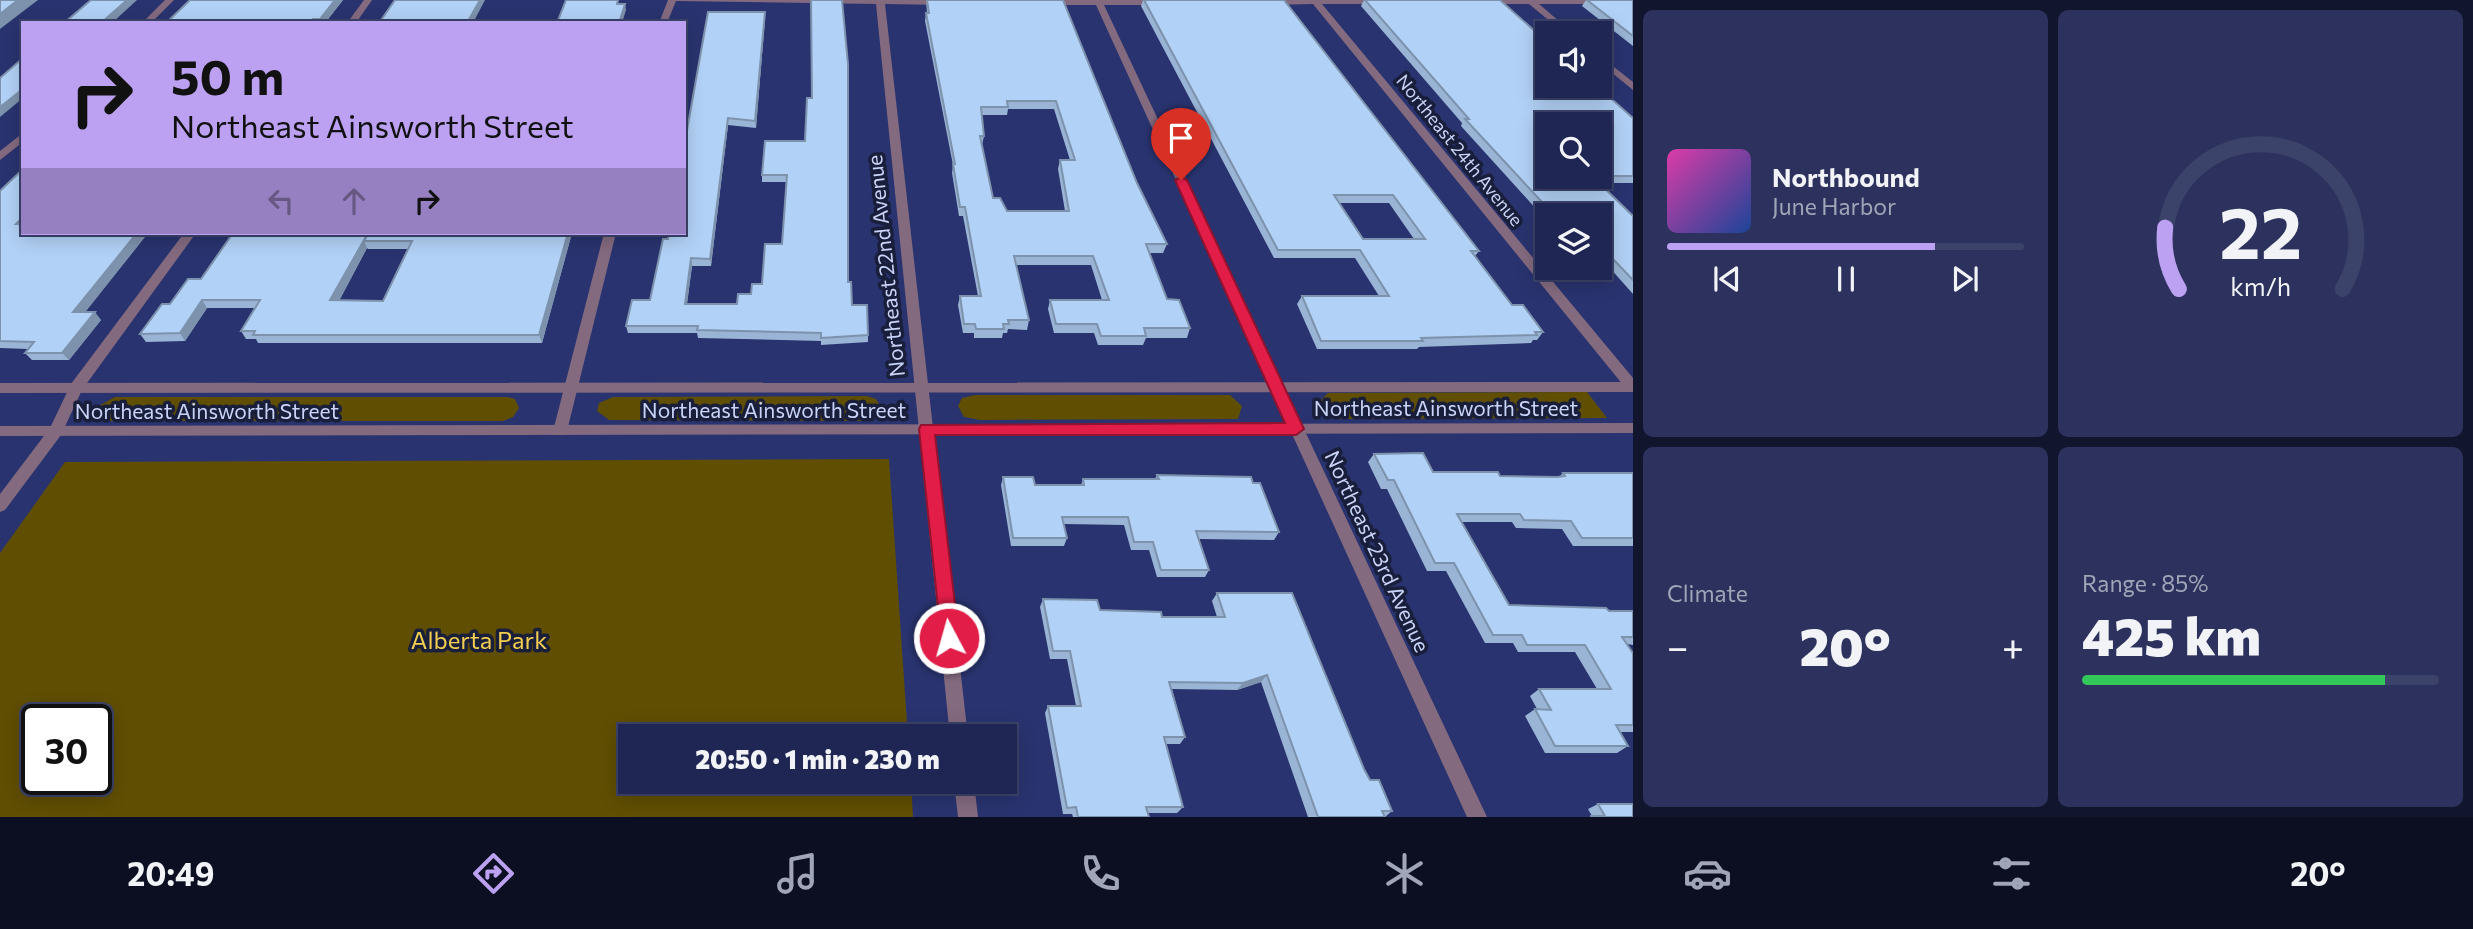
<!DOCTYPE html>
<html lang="en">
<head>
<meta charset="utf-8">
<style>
	body { margin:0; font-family:Commissioner,sans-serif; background:#2c325d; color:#f1f3f6; height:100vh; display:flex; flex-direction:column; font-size:26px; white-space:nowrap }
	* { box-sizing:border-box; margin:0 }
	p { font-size:23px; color:#a1a5b8 }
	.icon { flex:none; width:38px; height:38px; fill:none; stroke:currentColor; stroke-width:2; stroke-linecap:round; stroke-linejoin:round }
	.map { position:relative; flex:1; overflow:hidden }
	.side { display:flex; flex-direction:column; gap:10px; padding:10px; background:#11152e; width:840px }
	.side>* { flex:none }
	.guide { position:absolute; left:21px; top:21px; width:665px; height:214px; border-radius:0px; box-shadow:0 4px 18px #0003,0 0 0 2px #3c436a; background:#bca0f2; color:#111; overflow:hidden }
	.tools { position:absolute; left:1535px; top:21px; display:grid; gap:14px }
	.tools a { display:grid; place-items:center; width:77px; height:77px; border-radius:0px; background:#1f2653; box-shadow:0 4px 18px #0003,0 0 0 2px #3c436a; font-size:35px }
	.speed { position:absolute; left:21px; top:704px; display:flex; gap:14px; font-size:35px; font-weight:700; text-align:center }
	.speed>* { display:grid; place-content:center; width:91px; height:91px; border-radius:50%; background:#1f2653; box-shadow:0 4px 18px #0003,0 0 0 2px #3c436a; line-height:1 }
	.speed .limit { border:4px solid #111; border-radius:10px; background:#fff; color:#111 }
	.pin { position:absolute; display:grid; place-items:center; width:60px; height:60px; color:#fff; margin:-72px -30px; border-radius:50% 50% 50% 0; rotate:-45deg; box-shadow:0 0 7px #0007 }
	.pin .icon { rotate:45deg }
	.me { position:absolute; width:77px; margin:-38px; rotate:354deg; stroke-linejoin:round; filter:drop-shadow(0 0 5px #0008) }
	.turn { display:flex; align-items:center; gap:24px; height:147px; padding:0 35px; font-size:32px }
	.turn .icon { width:91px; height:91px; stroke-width:2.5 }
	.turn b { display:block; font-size:49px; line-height:60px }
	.lanes { display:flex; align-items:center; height:66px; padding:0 35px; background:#0003; justify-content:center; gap:35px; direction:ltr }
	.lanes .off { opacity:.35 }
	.big { font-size:52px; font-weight:800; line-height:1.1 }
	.side .card { flex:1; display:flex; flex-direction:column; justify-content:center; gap:10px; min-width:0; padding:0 24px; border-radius:10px; background:#2c325d }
	.side .dial { align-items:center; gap:0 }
	.dial svg { height:182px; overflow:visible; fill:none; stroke:#3c436a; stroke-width:7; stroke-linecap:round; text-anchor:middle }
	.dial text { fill:#f1f3f6; stroke:none }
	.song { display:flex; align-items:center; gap:21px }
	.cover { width:84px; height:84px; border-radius:10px; background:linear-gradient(135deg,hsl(320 70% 55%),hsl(220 70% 35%)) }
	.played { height:7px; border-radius:4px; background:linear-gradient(90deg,#bca0f2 75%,#3c436a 75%) }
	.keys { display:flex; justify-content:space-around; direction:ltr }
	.heat { display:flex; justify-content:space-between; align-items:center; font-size:38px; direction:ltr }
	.charge { height:10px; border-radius:5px; background:linear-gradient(90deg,#34c759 85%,#3c436a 0) }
	.side .tiles { flex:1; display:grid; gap:10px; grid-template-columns:repeat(2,1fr) }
	.trip { position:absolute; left:618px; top:724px; width:399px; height:70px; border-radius:0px; background:#1f2653; box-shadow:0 4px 18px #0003,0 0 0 2px #3c436a; font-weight:800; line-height:70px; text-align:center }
	.dock { display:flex; height:112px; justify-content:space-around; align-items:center; background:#0c0f21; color:#a1a5b8 }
	.dock .icon { width:49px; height:49px }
	.dock .current { color:#bca0f2 }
	.dock b { font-size:32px; color:#f1f3f6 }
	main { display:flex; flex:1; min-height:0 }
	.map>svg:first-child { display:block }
	.green { fill:#604e03; fill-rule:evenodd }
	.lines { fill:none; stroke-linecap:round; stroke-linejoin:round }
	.minor { fill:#846a7f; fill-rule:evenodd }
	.tertiary { fill:#846a7f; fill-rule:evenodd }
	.wall { fill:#99b4d4; fill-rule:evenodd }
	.shaded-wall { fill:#7d92ac }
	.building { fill:#b2d1f6; stroke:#7d92ac; stroke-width:2; fill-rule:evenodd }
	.route { fill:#e11d48; stroke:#92132f; stroke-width:2 }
	.labels { text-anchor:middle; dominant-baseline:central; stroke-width:7; stroke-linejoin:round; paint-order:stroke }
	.far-street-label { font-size:18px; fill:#c9d4f8; stroke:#191f3a }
	.street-label { font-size:21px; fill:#c9d4f8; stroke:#191f3a }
	.near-park-label { font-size:24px; fill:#f3ce50; stroke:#191f3a }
</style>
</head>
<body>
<main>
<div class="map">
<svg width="1633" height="817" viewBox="0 0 1633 817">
	<rect width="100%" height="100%" fill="#29336f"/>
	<g class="green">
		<path d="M1587,392l20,26 -267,1 -13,-7 -7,-11 8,-8z"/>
		<path d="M975,395h255l12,11 -4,13 -258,1 -16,-3 -6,-11 4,-8z"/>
		<path d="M867,396l9,3 5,9 -3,8 -10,5 -259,-1 -12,-9 2,-8 14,-6z"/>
		<path d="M115,397h393l7,2 4,9 -6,9 -10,4h-404l-8,-4 4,-9z"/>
		<path d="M889,459l19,278h-278v45h281l2,35h-913v-264l65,-91zM96,719v60h-59v-60z"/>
	</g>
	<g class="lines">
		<g class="minor">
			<path d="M165,0h9l-23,23h-9z"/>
			<path d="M364,0h8l-16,23h-9z"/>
			<path d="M668,0h280l2,2 -4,3 -61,-1 83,733h-18l-74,-733 -200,-3 -9,22h-8z"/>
			<path d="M1044,0h117l2,2 -4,3h-55l383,812h-20l-371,-812h-50l-4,-3z"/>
			<path d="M1264,0h119l-3,4h-58l311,374v14l-5,-1 -315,-387 -46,1 -4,-3z"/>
			<path d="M1481,0h152v4h-94l34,29h-9l-35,-29h-45z"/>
			<path d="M1600,56l33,26v8l-33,-27z"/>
			<path d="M23,133v9l-23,18v-9z"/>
			<path d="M184,233h12l-114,157 -21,45 -56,75 -5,2v-18l50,-66 21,-44z"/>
			<path d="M604,233h12l-49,198 -2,4h-10l-2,-4z"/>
			<path d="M954,782h20l4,35h-20z"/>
		</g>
		<g class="tertiary">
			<path d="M1633,382v10l-1633,1v-10z"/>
			<path d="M1633,423v10l-1633,3v-10z"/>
		</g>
	</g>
	<g class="wall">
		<path d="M190,0h153l-18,23h-159z"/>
		<path d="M926,0h137l74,183 30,61 -4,9h-13l17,46 23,29 -3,10h-41l-3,7h-45l-4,-12h-40l-6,-24 2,-9h52l-11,-35h-75l13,55 -2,10 -19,-1 -1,4h-4l-1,5h-28v-5h-11l-5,-28 2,-9h18l-15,-80h-4l-7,-43 1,-8 -28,-144 1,-8h1zM1008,109h46l16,51h-10l-2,9 7,42h-58l-14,-13 -11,-53 2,-9 -2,-21h25z"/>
		<path d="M1143,0h141l195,251 -4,5 37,49 31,27 -6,8h-4l-2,3 -112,4 -2,2h-100l-20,-45 5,-8h77l-24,-38h-81l-133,-252zM1339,203h50l25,36h-51z"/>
		<path d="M1364,0h136l133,118v65h-33l33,33v78l-24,-27h-9v-52h-53v6l-86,-95 1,-3 -101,-117z"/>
		<path d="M1586,0h47v46l-51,-40z"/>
		<path d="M765,18l-9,110 -28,-3 -17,141h-19l-5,38h50l25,-20 20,-40 4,-62h-24v-7l43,-34 43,141 4,23 16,30v7l-47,3v-4l-123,-3 -1,-5h-69l-2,-7 24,-26 18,-61z"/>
		<path d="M0,191l23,42h125l-63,79 16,8 -32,40h-37l-7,-7 3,-4 -28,-1z"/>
		<path d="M233,233h339l-30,110h-284l-2,-4h-10l-5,-8 14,-23h-48l-22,33 -39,1 -6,-8 30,-30 31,-25zM367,248l1,1h40l-25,52h-44z"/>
		<path d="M1374,454l59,18 67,4 59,1 4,-4h70v73h-60l-11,-17 -46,-1 -4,-6h-51l48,83 100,6h24v34l-6,-1 6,9v79h-13l8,14 -11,7h-72l-20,-37 10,-7h2l-7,-13 9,-7h58l-22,-37h-57l-5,-9h-28l-39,-72h-19l-40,-82h-6l-13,-27z"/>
		<path d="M1157,475l96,8 26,49 -5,8 -75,-1 10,31 -4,7h-48l-8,-27h-18l-7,-25 -60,-1 3,14 -3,8h-53l-10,-61 2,-8 32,8h46l2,-6h72z"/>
		<path d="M1217,593l147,176 6,11 22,31 -7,6h-77l-47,-135 -24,8 -65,-1 13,48 -5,7h-15l18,63 -6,6h-29l1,4h-76l-1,-3h-9l-18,-101 3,-7h28l-9,-47h-17l-10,-52 3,-8 57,11 62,7h55l-5,-16z"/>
		<path d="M1598,804l35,13h-44l3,-1 -4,-7z"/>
	</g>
	<g class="shaded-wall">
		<path d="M18,0h20l-38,29v-15z"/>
		<path d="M127,0h10l-25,23h-11z"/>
		<path d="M335,0h8l-18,23h-4l-1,-4z"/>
		<path d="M480,0h5l-12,23h-6z"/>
		<path d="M625,4l1,6 -4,13h-3z"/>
		<path d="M765,12v6l-9,110 -1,-7z"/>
		<path d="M23,89v9l-23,19v-10z"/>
		<path d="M728,118v7l-17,141 -1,-7z"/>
		<path d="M23,217v13l-7,-6z"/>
		<path d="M137,233h11l-69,87 -6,-8z"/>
		<path d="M368,233l-4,8 3,7 -32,60 -5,-8z"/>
		<path d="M568,233h4l-30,110 -3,-8z"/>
		<path d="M691,258l1,8 -6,45 -1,-7z"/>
		<path d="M202,300l5,8 -22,33 -5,-8z"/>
		<path d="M95,312l6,8 -32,40 -7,-7z"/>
		<path d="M1267,675l-6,7 -24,8 6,-7z"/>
	</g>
	<g class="building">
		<path d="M0,0h18l-18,14z"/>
		<path d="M91,0h36l-26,23h-37z"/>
		<path d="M190,0h145l-15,19h-7l-3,4h-144z"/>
		<path d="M395,0h85l-13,23h-88z"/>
		<path d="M566,0h52l-1,4h8l-6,19h-62z"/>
		<path d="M811,0h31l6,64v218h3l1,23h15l1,30 -47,3v-5l-124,-3 1,-4h-72l6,-26h18l13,-61h5l1,-6h15v-86l24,-135h57l-10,109 -27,-3 -18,141 -19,-1 -6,46h52l1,-10h13l1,-10h10l3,-40h17l5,-69h-25l3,-34h40l2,-43h5z"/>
		<path d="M927,0h136l74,183 30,61h-21l21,55 12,1 11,28h-46l2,8h-45l-4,-12h-41l-6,-24h59l-16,-44h-79l15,64h-21l1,4h-6l1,5h-28l-1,-5h-11l-4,-28h21l-16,-89h-5l-7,-43h2l-29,-151h3zM1007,101h49l19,59h-15l9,51h-62l-7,-13h-7l-13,-62h4l-3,-29h27z"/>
		<path d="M1144,0h140l195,251h-8l41,54h11l20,27h-8l2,3 -116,3 2,3h-102l-19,-45h87l-29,-46h-82zM1334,195h59l32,44h-62z"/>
		<path d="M1365,0h135l47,42v44h50l36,32v58h-33v-52h-53v53h46l40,39v64l-19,-20h-14v-45h-46l-89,-96h4z"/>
		<path d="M1587,0h46v36z"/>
		<path d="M23,58v31l-23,18v-29z"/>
		<path d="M23,169v48l-7,7h7v9h114l-64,79h22l-33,41h-37l9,-11 -34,-1v-150z"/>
		<path d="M233,233h135l-38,67 53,1 29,-60h-48l5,-8h199l-29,102h-286l2,-4h-14l19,-31h-58l-22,33 -40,1 22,-30h8l18,-25h13z"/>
		<path d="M1423,453l10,19h65l2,4 57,1 8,-1 -2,-3h70v65h-51l-11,-17 -47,-1 -4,-6h-63l52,91 97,3 3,3h24v26h-11l11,16v72h-17l12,21h-73l-20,-37 16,1 -12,-21h72l-26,-44h-58l-5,-10h-29l-39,-72h-19l-41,-83h-6l-14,-26z"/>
		<path d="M1157,475l94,2 2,6h7l19,49 -83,-1 13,39h-48l-8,-28h-19l-6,-25h-66l5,21h-54l-10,-61h30l2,8h49l-1,-6h76z"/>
		<path d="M1217,593h75l72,176 6,11h9l13,31h-10l3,6h-67l-51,-142 -24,8 -74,-1 16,55h-21l19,70h-37l3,10h-71l-2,-10 -9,1 -19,-102h33l-11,-55h-17l-10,-52 54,1 3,10 61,2 1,5h63z"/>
		<path d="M1598,804h35v13h-40l-1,-1h13z"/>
	</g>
	<path class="route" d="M1181,177l6,3 117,249 -8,6h-361l24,203 -3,7 -7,2 -7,-2 -23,-216 2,-4 364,-2 -110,-243z"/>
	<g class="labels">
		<g class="far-street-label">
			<text transform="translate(1460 150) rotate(51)">Northeast 24th Avenue</text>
		</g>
		<g class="street-label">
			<text transform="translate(885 266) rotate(-96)">Northeast 22nd Avenue</text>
			<text x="1446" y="407">Northeast Ainsworth Street</text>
			<text x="774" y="409">Northeast Ainsworth Street</text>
			<text x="207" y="410">Northeast Ainsworth Street</text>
			<text transform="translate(1378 551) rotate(65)">Northeast 23rd Avenue</text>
		</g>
		<g class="near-park-label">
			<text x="479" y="639">Alberta Park</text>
		</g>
	</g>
</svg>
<div class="tools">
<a><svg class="icon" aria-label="sound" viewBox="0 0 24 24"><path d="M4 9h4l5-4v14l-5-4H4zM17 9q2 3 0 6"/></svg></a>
<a><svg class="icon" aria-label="search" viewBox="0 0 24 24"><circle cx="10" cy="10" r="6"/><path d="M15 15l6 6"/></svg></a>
<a><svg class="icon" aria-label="layers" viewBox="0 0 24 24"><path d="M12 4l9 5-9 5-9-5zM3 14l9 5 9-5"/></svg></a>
</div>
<div class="speed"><div class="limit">30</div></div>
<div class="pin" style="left:1181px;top:180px;background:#d93025"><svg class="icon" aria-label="arrive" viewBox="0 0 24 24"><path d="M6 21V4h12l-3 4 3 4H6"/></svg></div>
<svg class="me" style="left:949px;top:638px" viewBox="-20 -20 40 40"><circle r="17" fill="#e11d48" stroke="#fff" stroke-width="3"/><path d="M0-11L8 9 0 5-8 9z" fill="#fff"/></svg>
<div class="trip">20:50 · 1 min · 230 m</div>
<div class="guide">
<div class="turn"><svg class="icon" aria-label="right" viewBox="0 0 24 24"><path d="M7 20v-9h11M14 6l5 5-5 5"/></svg><div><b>50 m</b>Northeast Ainsworth Street</div></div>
<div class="lanes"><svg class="icon off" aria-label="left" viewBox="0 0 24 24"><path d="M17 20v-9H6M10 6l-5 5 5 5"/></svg><svg class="icon off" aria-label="ahead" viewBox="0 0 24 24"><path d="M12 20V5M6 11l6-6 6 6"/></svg><svg class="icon" aria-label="right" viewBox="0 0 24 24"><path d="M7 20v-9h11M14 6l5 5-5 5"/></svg></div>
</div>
</div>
<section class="side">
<div class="tiles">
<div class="card">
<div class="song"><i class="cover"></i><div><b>Northbound</b><p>June Harbor</p></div></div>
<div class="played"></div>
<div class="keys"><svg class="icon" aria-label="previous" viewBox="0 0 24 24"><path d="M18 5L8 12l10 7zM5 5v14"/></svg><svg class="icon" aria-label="pause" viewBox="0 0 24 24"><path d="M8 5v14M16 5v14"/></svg><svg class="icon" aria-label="next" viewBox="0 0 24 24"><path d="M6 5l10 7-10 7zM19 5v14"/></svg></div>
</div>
<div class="card dial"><svg viewBox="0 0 100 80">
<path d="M14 69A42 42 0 1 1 86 69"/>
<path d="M14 69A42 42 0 0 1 8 42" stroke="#bca0f2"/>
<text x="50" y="56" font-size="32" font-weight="700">22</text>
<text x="50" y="72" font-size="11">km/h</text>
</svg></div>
<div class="card"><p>Climate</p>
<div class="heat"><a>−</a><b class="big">20°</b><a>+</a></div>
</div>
<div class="card"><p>Range · 85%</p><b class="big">425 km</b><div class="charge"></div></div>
</div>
</section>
</main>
<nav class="dock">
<b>20:49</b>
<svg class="icon current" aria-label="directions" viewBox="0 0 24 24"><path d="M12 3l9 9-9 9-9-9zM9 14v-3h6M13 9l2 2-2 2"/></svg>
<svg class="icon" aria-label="music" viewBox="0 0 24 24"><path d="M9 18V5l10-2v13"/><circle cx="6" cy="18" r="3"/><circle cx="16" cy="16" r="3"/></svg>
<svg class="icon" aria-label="phone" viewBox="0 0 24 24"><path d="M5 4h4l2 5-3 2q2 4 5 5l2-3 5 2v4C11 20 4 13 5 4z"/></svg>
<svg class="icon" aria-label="climate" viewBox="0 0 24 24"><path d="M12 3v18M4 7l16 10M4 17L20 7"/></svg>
<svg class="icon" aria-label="car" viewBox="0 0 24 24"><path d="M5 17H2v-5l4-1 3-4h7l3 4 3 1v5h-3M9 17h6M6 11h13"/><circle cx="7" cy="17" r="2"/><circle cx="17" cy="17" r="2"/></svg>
<svg class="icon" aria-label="filters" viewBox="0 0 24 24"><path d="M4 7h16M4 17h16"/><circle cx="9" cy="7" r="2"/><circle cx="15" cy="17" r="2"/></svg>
<b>20°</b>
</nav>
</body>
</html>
